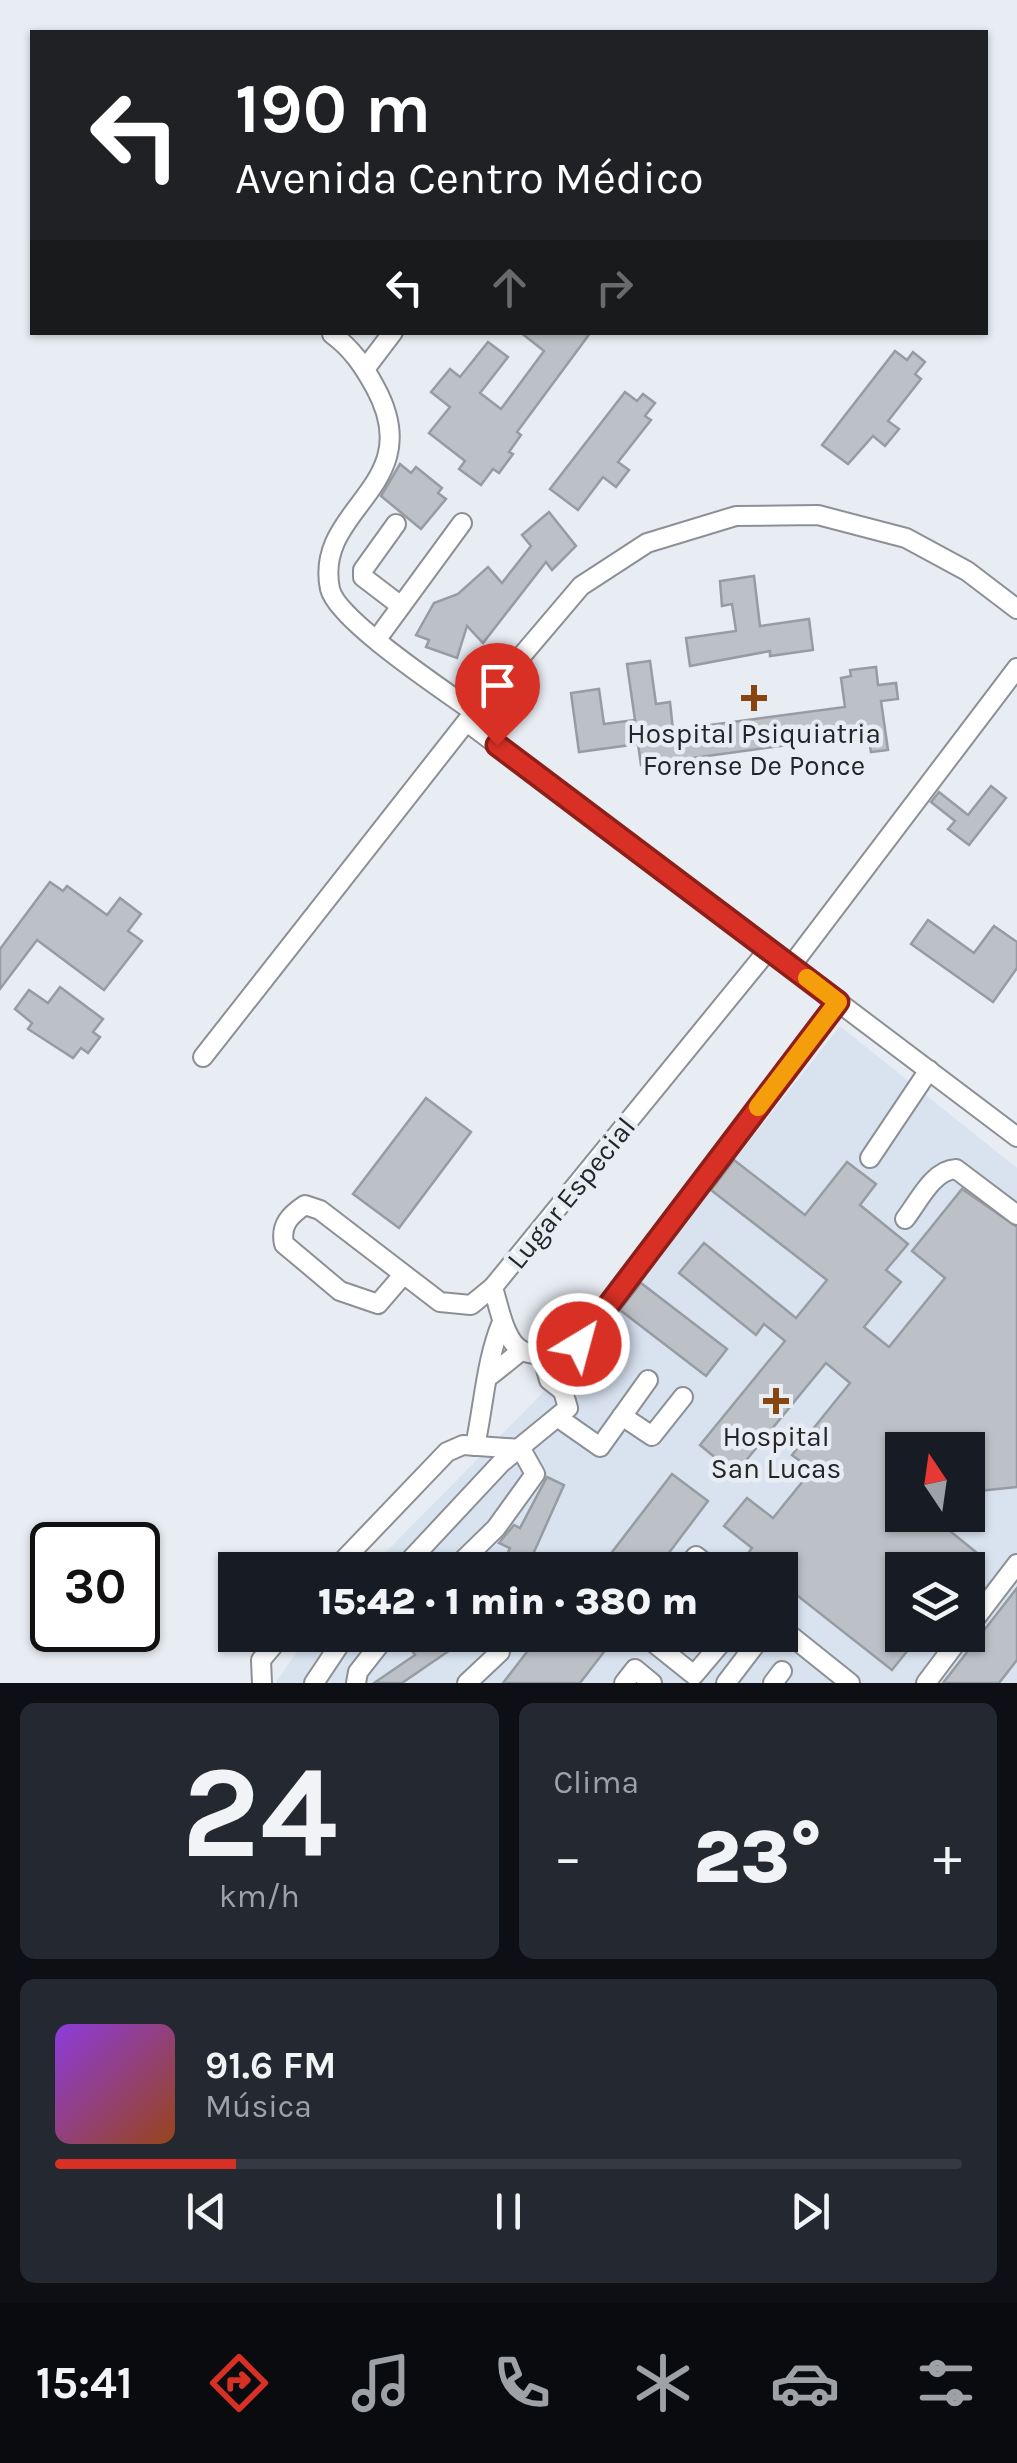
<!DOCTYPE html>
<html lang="es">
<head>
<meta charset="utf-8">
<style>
	body { margin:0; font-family:Karla,sans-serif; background:#242831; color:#f1f3f6; height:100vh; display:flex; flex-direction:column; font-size:38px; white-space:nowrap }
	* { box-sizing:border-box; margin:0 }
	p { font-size:32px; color:#9ea1a6 }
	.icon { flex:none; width:55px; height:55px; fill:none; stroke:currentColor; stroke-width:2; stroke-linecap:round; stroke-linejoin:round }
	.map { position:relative; height:1683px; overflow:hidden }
	.side { display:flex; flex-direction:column; gap:20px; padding:20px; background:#0d0f14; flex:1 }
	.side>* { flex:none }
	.top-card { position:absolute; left:30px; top:30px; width:958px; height:305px; border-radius:0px; box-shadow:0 2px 8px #0004; background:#202124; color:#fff; overflow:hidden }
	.needle { width:65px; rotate:347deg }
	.tools { position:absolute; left:885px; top:1432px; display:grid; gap:20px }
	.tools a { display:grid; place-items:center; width:100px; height:100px; border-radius:0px; background:#171b24; box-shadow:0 2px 8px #0004; font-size:50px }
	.speed { position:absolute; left:30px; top:1522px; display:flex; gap:20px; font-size:50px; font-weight:700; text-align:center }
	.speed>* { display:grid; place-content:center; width:130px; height:130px; border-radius:50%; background:#171b24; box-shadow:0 2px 8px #0004; line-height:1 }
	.speed .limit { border:5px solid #111; border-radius:15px; background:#fff; color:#111 }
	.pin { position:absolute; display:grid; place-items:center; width:85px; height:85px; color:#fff; margin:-102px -42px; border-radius:50% 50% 50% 0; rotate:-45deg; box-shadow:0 0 10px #0007 }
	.pin .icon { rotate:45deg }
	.me { position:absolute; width:110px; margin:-55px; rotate:37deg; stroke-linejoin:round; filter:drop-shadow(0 0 8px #0008) }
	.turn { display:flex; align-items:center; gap:35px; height:210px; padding:0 40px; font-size:45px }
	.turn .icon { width:130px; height:130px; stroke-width:2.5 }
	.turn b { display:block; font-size:70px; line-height:85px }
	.lanes { display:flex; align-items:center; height:95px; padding:0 40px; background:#0003; justify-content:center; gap:50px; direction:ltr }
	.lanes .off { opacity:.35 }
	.big { font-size:75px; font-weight:800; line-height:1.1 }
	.side .widget { flex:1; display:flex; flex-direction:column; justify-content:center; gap:15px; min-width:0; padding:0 35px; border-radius:15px; background:#242831 }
	.side .dial { align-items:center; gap:0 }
	.dial b { font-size:130px; line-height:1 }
	.song { display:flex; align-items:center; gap:30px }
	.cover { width:120px; height:120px; border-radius:15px; background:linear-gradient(135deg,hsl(270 70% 55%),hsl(20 70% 35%)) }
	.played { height:10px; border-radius:5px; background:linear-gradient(90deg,#d93025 20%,#363941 20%) }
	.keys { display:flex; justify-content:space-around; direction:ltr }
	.heat { display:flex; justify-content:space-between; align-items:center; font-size:55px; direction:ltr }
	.side .tiles { flex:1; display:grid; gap:20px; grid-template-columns:1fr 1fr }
	.widget:last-child { grid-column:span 2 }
	.trip { position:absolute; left:218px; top:1552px; width:580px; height:100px; border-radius:0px; background:#171b24; box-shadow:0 2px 8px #0004; font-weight:800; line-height:100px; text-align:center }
	.tab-bar { display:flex; height:160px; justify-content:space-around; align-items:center; background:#090b0e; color:#9ea1a6 }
	.tab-bar .icon { width:70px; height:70px }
	.tab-bar .current { color:#d93025 }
	.tab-bar b { font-size:45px; color:#f1f3f6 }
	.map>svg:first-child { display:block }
	.built { fill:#d9e3f0; fill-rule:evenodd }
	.building { fill:#bcc1c7; stroke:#979ca2; stroke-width:2.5 }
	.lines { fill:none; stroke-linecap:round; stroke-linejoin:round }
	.minor-casing { stroke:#8c9096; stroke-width:22 }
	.minor { stroke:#fff; stroke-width:18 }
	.route-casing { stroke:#8d1f18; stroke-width:25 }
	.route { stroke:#d93025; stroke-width:18 }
	.slow { stroke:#f59e0b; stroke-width:18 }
	.poi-dot { fill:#874512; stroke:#e8edf4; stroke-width:4 }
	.labels { text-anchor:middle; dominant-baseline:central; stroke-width:9; stroke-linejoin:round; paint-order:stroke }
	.poi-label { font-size:28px; fill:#232527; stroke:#e8edf4 }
	.street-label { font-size:28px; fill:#232527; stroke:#e8edf4 }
</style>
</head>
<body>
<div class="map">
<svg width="1017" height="1683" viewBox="0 0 1017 1683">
	<rect width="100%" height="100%" fill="#e8edf4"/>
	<path class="built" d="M840,1026l177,142v515h-742l34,-48h471v-65h-412l216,-219zM902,1450h66v65h-66zM902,1570h66v65h-66z"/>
	<g class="building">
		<path d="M520,332h71l-74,100 4,3 -12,17 4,2 -14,19 -6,-4 -12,16 -22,-16 6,-8 -36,-28 21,-26 -19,-15 19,-23 10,8 28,-35 20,15 -28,36 21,16 43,-58z"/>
		<path d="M895,351l12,9 6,-8 12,10 -10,12 6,5 -33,42 11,8 -14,17 -12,-10 -25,28 -26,-19z"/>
		<path d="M625,392l12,9 6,-7 12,9 -10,13 6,4 -33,42 11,8 -13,17 -13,-10 -25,33 -28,-21z"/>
		<path d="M400,464l11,9 5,-6 26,21 -4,5 8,6 -25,30 -40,-33z"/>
		<path d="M549,512l27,34 -24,24 -6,-8 -63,81 -16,-17 -10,32 -31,-11 3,-7 -13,-5 18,-32 24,-9 30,-27 14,16 29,-37 -9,-11z"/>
		<path d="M754,576l6,50 49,-7 4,31 -43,6v-5l-80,15 -4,-28 50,-7 -4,-27 -10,2 -2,-25z"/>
		<path d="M650,661l6,43 14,-2 3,28 172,-23 -4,-29 10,-2 -1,-6 26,-3 2,18 18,-2 2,16 -17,2 7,49 -17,2 -3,-18 -227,31 -3,-21 -59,8 -8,-59 28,-4 5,35 31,-4 -8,-56z"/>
		<path d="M991,786l15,12 -37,47 -21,-16 7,-8 -24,-19 8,-10 29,23z"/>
		<path d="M50,882l13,9 4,-5 40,29 13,-17 21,16 -13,17 14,10 -38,49 -67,-50 -37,49v-40z"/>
		<path d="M928,920l46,33 20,-27 23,16v26l-24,34 -82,-58z"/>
		<path d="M60,987l43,32 -10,13 7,5 -12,16 -7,-5 -8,10 -45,-29 4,-6 -17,-14 14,-19 19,13z"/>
		<path d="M426,1098l45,34 -72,96 -46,-34z"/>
		<path d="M734,1160l71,55 42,-53 29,22 -16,21 48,39 -22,26 15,12 -37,45 25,20 56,-69 -33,-27 50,-62 55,38v260l-49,5v-42h-66v65h60l-12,16 32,26 -10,13h-70v65h18l-28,35 -112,-88v-12h-20l-15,-13 7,-9 -28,-22 23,-28 26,20 39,-48 -20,-15 58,-72 -24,-20 -91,111 -35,-29 85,-104 -21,-17 -8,11 -77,-62 25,-30 92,75 31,-38 -116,-90z"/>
		<path d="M641,1283l86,66 -21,27 -86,-66z"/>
		<path d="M672,1474l36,27 -52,69h-28l-19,-14z"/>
		<path d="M547,1477l17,8 -38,85h-26l10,-22 -11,-5 15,-18 6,3z"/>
		<path d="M1017,1588v72l-18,23h-56z"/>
		<path d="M417,1635h55l-70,48h-28l41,-28 -9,-13z"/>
		<path d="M540,1635h77l-37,48h-77z"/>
	</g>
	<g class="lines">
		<g class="minor-casing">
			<g id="minor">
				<path d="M332,334c20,15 31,31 43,53 55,100 -62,120 -45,202 7,31 115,102 144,123"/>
				<path d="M365,369l28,-37"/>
				<path d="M396,524l-33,46v7l38,29"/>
				<path d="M377,639l85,-116"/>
				<path d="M467,722l550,415"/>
				<path d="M769,949l-276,338c16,61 21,81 86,57l259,-343"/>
				<path d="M791,966l226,-298"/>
				<path d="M203,1057l271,-345 107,-126 66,-43 89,-27 82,-1 88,23 61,33 50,38"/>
				<path d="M870,1158l59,-88"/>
				<path d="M905,1219c14,-18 28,-49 51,-50l61,46"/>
				<path d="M403,1275l-25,29 -38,-13 -56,-47c-4,-19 6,-29 21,-39l15,5 120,92 31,3 22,-18"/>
				<path d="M543,1358l6,22 14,11"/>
				<path d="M491,1375l30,-24"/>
				<path d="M622,1416l30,20 31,-39"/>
				<path d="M560,1419l40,28 48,-67"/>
				<path d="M475,1446c9,-42 11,-86 27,-124"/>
				<path d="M334,1570l113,-118 16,-7 58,4 14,25 -39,54 -43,42"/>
				<path d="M401,1570l100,-107 67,-55 -5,-17 5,-14 -11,-25"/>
				<path d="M684,1570l12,-14 18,14"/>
				<path d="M780,1627l70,56"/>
				<path d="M968,1628l49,-64"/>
				<path d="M644,1635l50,40 34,-40"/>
				<path d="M262,1683l-1,-23 21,-25"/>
				<path d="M314,1683l32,-48"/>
				<path d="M356,1683l2,-11 29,-37"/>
				<path d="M467,1683l33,-31"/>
				<path d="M624,1683l11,-14 17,14"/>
				<path d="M726,1683l29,-38"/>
				<path d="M773,1683l9,-12"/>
				<path d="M926,1683l36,-48"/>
			</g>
		</g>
		<use href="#minor" class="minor"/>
	</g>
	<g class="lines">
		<g class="route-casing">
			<path id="route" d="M497,745l341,257 -259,342"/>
		</g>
		<use href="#route" class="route"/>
		<path class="slow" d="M758,1107l80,-105 -31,-24"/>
	</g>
	<g class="poi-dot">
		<path d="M749 683h10v10h10v10h-10v10h-10v-10h-10v-10h10z"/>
		<path d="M771 1386h10v10h10v10h-10v10h-10v-10h-10v-10h10z"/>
	</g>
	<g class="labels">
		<g class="poi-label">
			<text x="754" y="733">Hospital Psiquiatria<tspan x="754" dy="32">Forense De Ponce</tspan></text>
			<text x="776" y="1436">Hospital<tspan x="776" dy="32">San Lucas</tspan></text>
		</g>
		<g class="street-label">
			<text transform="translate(571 1193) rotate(-51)">Lugar Especial</text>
		</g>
	</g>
</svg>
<div class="tools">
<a><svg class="needle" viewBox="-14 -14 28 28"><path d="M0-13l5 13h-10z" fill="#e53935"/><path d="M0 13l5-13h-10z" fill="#9ea1a6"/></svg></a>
<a><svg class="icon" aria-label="layers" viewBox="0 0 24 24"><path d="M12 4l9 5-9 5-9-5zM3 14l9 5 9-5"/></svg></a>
</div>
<div class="speed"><div class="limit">30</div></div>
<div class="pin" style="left:497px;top:745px;background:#d93025"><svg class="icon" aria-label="arrive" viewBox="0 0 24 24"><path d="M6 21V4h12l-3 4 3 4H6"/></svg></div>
<svg class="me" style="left:579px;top:1344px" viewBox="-20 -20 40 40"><circle r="17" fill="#d93025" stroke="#fff" stroke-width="3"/><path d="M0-11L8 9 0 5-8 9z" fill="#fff"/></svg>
<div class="trip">15:42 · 1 min · 380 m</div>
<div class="top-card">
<div class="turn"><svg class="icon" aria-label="left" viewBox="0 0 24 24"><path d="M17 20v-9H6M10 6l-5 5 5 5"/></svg><div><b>190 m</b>Avenida Centro Médico</div></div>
<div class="lanes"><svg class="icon" aria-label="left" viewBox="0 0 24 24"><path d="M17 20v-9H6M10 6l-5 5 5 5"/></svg><svg class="icon off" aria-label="ahead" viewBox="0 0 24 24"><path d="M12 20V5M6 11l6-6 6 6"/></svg><svg class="icon off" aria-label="right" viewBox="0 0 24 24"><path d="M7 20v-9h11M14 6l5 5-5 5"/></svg></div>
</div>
</div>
<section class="side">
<div class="tiles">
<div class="widget dial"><b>24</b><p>km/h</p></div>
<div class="widget"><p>Clima</p>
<div class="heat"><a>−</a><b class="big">23°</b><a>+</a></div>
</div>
<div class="widget">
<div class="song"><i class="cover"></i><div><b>91.6 FM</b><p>Música</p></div></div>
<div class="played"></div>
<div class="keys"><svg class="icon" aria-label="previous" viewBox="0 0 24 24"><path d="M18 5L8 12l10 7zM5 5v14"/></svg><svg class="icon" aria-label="pause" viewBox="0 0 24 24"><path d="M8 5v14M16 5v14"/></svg><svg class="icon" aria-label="next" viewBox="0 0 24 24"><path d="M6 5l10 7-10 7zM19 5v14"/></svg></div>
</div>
</div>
</section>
<nav class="tab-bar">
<b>15:41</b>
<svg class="icon current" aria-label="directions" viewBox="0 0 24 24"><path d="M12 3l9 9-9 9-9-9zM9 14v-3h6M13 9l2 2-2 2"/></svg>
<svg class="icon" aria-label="music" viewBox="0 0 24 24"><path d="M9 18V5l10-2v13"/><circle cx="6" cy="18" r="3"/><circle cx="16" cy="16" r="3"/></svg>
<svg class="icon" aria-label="phone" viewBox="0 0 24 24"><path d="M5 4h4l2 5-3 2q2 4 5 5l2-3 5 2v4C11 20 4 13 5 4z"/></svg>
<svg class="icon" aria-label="climate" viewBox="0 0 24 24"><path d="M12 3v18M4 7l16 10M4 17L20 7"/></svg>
<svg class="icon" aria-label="car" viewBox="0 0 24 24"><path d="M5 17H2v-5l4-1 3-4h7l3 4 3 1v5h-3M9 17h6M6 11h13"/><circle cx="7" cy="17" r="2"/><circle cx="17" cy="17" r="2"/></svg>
<svg class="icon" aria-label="filters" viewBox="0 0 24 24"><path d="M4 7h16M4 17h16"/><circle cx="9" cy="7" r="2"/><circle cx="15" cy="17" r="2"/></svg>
</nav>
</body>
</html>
